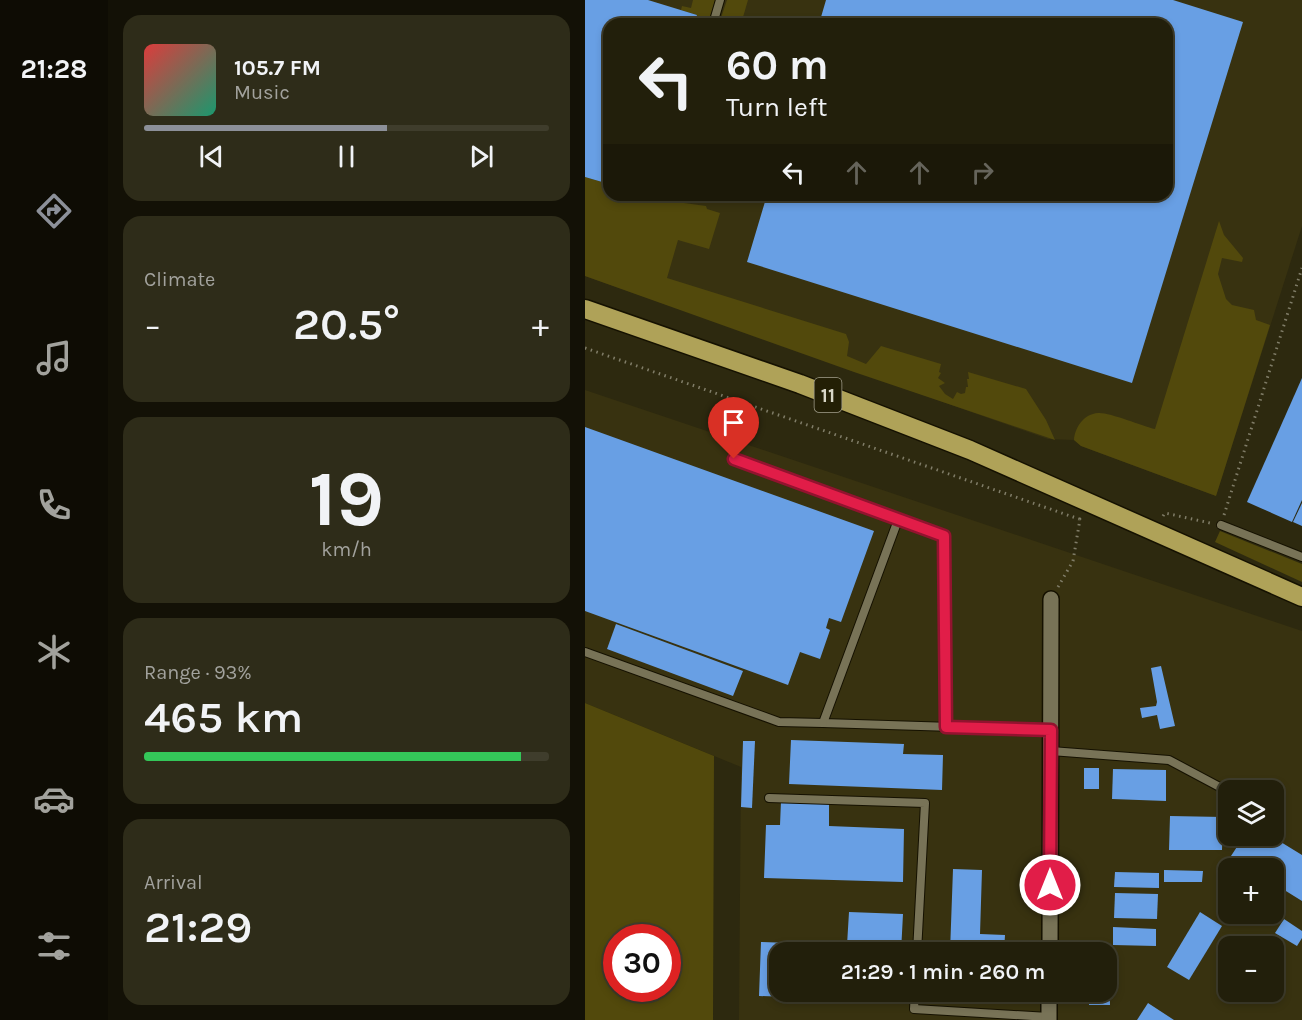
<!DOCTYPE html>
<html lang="en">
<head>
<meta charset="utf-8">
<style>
	body { margin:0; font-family:Karla,sans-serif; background:#2e2c19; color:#f1f3f6; height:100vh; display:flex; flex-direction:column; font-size:22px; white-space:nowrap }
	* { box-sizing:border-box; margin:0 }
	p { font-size:20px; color:#a2a29d }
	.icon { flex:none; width:33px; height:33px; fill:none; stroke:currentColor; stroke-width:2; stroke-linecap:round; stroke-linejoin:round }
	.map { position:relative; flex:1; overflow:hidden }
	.drawer { display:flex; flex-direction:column; gap:15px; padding:15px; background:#131106; width:477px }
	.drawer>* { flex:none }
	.top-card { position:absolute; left:18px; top:18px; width:570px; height:183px; border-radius:18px; box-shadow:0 3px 9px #0003,0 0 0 2px #3f3d2c; background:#221f0b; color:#f1f3f6; overflow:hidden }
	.buttons { position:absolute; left:633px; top:780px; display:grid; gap:12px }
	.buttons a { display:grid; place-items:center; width:66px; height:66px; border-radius:12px; background:#221f0b; box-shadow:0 3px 9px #0003,0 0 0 2px #3f3d2c; font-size:30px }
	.speed { position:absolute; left:18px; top:924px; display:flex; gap:12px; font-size:30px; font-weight:700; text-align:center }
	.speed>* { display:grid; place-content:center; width:78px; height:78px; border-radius:50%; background:#221f0b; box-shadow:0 3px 9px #0003,0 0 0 2px #3f3d2c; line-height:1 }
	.speed .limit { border:9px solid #d22; background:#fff; color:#111 }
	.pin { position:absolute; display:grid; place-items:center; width:51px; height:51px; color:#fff; margin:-62px -26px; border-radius:50% 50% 50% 0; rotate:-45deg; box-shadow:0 0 6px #0007 }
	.pin .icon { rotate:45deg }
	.me { position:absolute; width:66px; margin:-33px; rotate:0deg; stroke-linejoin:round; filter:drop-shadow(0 0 4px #0008) }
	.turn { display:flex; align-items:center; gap:21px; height:126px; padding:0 24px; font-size:27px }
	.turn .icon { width:78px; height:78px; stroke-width:2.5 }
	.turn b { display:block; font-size:42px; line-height:51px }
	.lanes { display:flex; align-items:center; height:57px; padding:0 24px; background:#0003; justify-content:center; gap:30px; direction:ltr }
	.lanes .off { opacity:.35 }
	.big { font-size:45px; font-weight:600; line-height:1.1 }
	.drawer .widget { flex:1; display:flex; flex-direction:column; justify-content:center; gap:9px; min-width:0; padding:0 21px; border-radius:18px; background:#2e2c19 }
	.drawer .dial { align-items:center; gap:0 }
	.dial b { font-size:78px; line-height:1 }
	.song { display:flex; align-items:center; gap:18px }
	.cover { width:72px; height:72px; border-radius:9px; background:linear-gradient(135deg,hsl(0 70% 55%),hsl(160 70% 35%)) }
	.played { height:6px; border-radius:3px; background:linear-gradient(90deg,#8c9099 60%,#3f3d2c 60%) }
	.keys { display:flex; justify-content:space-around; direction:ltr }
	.heat { display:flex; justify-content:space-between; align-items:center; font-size:33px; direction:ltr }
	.charge { height:9px; border-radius:4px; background:linear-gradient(90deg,#34c759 93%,#3f3d2c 0) }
	.trip { position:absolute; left:184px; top:942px; width:348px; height:60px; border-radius:18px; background:#221f0b; box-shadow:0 3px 9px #0003,0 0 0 2px #3f3d2c; font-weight:600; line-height:60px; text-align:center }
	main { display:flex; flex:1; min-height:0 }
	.dock { display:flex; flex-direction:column; width:108px; justify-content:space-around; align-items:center; background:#0e0c04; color:#a2a29d }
	.dock .icon { width:42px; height:42px }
	.dock .on { color:#8c9099 }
	.dock b { font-size:27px; color:#f1f3f6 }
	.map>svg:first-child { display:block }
	.built { fill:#383210; fill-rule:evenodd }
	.green { fill:#52490c; fill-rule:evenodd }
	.building { fill:#689fe4 }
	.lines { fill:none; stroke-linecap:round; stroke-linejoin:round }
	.lane-casing { stroke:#151100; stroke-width:10 }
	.street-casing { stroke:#151100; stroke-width:18 }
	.highway-casing { stroke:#151100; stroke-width:21 }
	.path { stroke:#807d68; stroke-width:3; stroke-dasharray:1.5 4.5; stroke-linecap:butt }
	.lane { stroke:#787357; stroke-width:8 }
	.street { stroke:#787357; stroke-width:15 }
	.highway { stroke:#afa258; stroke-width:18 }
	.route-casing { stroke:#92132f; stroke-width:15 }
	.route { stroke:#e11d48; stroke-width:10 }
	.labels { text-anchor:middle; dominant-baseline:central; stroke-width:6; stroke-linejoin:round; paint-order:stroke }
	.shield { fill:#231f05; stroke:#a29f8d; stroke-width:1.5 }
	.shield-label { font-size:20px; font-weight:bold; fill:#d8d6c7 }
</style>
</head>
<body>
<main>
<nav class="dock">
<b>21:28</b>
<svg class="icon on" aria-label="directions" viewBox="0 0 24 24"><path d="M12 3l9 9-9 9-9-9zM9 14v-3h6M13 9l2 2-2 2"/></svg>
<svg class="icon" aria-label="music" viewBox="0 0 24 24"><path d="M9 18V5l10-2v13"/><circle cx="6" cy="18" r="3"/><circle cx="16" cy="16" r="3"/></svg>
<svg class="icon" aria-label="phone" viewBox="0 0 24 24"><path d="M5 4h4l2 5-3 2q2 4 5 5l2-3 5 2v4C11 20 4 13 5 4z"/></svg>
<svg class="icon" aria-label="climate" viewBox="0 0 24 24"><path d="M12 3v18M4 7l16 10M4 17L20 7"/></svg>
<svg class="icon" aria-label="car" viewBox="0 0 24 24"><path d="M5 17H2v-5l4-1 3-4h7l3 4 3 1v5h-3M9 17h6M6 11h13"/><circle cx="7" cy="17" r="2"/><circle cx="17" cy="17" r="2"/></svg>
<svg class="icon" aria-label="filters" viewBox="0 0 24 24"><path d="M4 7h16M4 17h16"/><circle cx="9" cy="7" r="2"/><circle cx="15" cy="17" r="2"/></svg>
</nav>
<section class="drawer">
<div class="widget">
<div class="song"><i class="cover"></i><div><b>105.7 FM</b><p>Music</p></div></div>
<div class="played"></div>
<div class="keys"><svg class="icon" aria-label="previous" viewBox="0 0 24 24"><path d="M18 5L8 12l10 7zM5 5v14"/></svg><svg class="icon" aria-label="pause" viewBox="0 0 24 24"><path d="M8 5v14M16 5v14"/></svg><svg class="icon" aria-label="next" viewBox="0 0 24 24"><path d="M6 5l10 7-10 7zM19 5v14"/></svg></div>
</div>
<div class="widget"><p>Climate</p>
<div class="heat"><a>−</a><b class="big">20.5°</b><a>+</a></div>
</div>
<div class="widget dial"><b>19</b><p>km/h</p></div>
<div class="widget"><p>Range · 93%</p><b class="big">465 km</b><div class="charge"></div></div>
<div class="widget"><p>Arrival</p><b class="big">21:29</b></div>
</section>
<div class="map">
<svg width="717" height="1020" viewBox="0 0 717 1020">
	<rect width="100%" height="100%" fill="#2d290f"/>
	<g class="built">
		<path d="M0,0h717v226l-86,270 -135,-50 -7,-6 -26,-1 -463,-163zM24,24h558v171h-558z"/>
		<path d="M0,390l717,241v389h-563l2,-253 -156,-64zM644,790h44v46h-44zM644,868h44v46h-44zM644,946h44v46h-44zM195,952h327v40h-327z"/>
	</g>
	<g class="green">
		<path d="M108,0h22l-7,24h-14l3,-9 -16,-5 1,-4 9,2z"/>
		<path d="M142,0h21l-7,24h-22z"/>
		<path d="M0,177l24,7v11h78l-3,8 22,3 1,3 13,4 -11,36 -31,-9 -11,38 179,56 3,8 -2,14 19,8 15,-18 60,18 -2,8 2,1 -3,5 7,5 -6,3 6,8 8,5 4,-7 4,2 4,-1 1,-6h2l-1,-8h2l-1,-7 58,17 20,31 9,20 -201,-68 -269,-96z"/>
		<path d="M634,221l5,14 19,23 -1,4 -20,-4 -4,16 8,25 6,6 22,5 2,10 14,5 -54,171 -135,-50 -7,-6c1,-13 10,-26 24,-27 11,-1 44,13 57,16z"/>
		<path d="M635,531l82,33v18l-87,-40z"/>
		<path d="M0,703l129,53 -1,264h-128zM32,938h50v50h-50z"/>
	</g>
	<g class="building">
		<path d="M0,0h63l49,15 -3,9h-85v160l-24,-7z"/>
		<path d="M241,0h347l70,22 -111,361 -385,-121 20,-67h400v-171h-348z"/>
		<path d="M717,378v122l-10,22 -45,-20z"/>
		<path d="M0,427l289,104 -33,91 -12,-4 -3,10 4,2 -10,29 -20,-7 -12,33 -203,-74z"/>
		<path d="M717,503v23l-9,-4z"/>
		<path d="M31,624l127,47 -10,25 -126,-47z"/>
		<path d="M576,666l14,60 -15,3 -3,-14 -15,3 -2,-10 16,-2 1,-4 -6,-34z"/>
		<path d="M206,740l113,4 -1,10 40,1 -1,35 -153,-6z"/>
		<path d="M158,741h12l-3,67 -11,-1z"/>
		<rect x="499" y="768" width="15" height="21"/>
		<path d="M528,769l53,1v31l-54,-2z"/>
		<path d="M196,801l48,1v24l75,3 -1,53 -139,-4 2,-53h14z"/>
		<path d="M585,816l53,1 -1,33h-53z"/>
		<path d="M659,836h27l31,19v46l-29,-18v-15h-23l-19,-12z"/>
		<path d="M368,869l29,1 -2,64 25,1 -1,17h-54z"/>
		<path d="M579,870l39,1 -1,11h-38z"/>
		<path d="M530,872l44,1v15l-45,-1z"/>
		<path d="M530,893l43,1 -1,25 -43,-1z"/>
		<path d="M264,912l54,2 -2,38h-121v40h120l-1,9 -140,-5 2,-54 86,3z"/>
		<path d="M615,912l22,14 -33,54 -22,-13z"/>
		<path d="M699,919l18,12v7l-5,8 -22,-13z"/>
		<path d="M528,927l43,2v17l-43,-1z"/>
		<path d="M522,956h2l1,49h-21v-13h18z"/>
		<path d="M644,959v27l-13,-8z"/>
		<path d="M563,1003l26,17h-37z"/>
	</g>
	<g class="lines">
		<g class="lane-casing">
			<g id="lane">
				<path d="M128,24l7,-24"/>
				<path d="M149,459l210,77 2,191"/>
				<path d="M313,520l-75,203 228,7"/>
				<path d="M636,525l81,32"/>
				<path d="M0,652l194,70 44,1"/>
				<path d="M466,751l118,9 60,32"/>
				<path d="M184,798l156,5 -8,149"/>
				<path d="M330,992l-1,17 135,8"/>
			</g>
		</g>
		<g class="street-casing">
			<g id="street">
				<path d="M465,952l1,-353"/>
				<path d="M464,1020v-28"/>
			</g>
		</g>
		<g class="highway-casing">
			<path id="highway" d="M0,309l215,75 170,66 332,147"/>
		</g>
		<g class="path">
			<path d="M0,348l494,171"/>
			<path d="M639,515l78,-247"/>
			<path d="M578,516l2,-3 45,10"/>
			<path d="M473,587l15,-26 7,-42 2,1"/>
		</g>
		<use href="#lane" class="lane"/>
		<use href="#street" class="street"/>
		<use href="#highway" class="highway"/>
	</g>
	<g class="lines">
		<g class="route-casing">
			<path id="route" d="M149,459l210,77 2,191 105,3 -1,155"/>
		</g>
		<use href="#route" class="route"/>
	</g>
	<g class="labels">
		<rect class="shield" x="229.5" y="378" width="27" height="34" rx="4.5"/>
		<g class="shield-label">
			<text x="243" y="395">11</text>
		</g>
	</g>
</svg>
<div class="buttons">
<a><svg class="icon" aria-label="layers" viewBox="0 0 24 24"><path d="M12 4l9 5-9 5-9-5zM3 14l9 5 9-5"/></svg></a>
<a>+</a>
<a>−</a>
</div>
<div class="speed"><div class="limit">30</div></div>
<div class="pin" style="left:149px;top:459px;background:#d93025"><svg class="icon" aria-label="arrive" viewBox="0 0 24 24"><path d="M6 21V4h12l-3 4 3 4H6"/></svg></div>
<svg class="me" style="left:465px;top:885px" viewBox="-20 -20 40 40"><circle r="17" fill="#e11d48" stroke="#fff" stroke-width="3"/><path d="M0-11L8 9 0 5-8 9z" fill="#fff"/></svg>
<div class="trip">21:29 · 1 min · 260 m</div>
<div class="top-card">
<div class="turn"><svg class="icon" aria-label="left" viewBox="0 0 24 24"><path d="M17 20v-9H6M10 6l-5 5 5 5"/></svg><div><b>60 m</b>Turn left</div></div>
<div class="lanes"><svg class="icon" aria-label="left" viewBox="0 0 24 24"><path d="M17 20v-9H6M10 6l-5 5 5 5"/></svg><svg class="icon off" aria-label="ahead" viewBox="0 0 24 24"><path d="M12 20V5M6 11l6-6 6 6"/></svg><svg class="icon off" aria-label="ahead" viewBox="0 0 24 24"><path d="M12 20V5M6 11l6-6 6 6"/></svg><svg class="icon off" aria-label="right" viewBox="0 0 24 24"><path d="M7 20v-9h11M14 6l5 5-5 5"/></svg></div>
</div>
</div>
</main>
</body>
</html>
